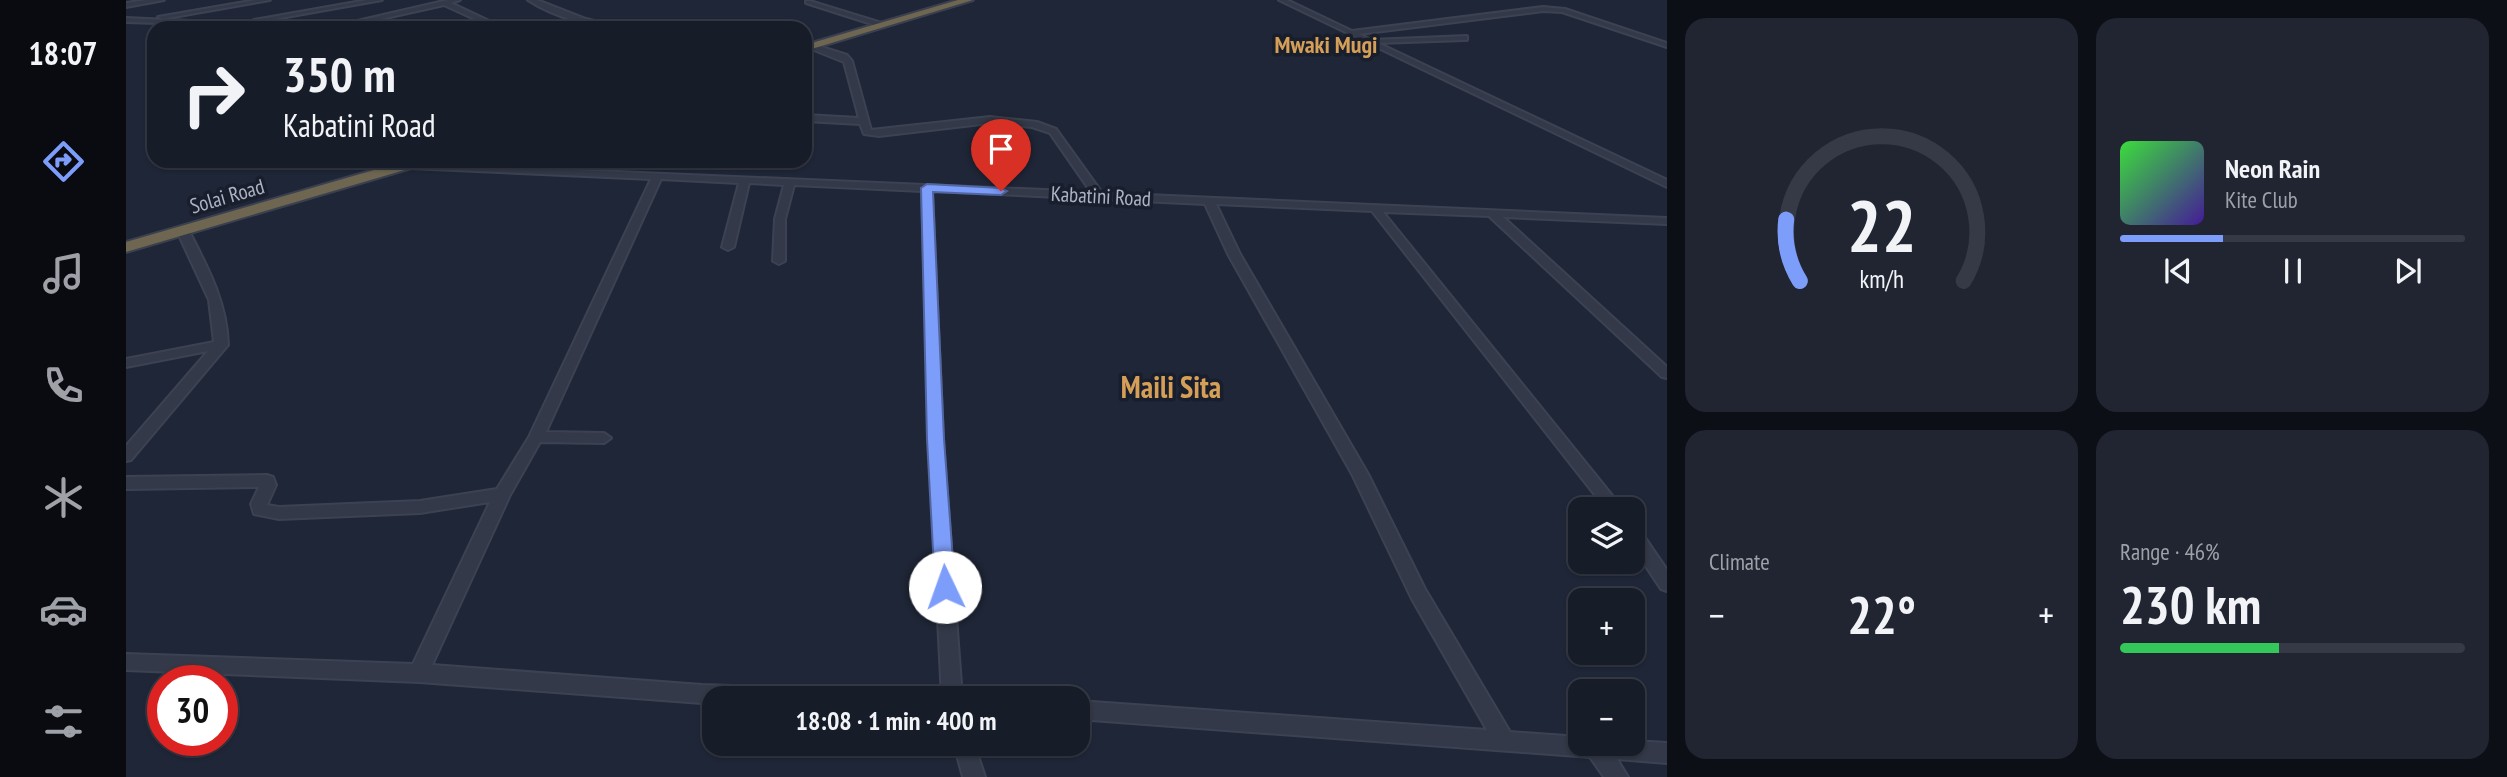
<!DOCTYPE html>
<html lang="en">
<head>
<meta charset="utf-8">
<style>
	body { margin:0; font-family:"PT Sans Narrow",sans-serif; background:#202531; color:#f1f3f6; height:100vh; display:flex; flex-direction:column; font-size:26px; white-space:nowrap }
	* { box-sizing:border-box; margin:0 }
	p { font-size:23px; color:#9ea1a8 }
	.icon { flex:none; width:38px; height:38px; fill:none; stroke:currentColor; stroke-width:2; stroke-linecap:round; stroke-linejoin:round }
	.map { position:relative; flex:1; overflow:hidden }
	.details { display:flex; flex-direction:column; gap:18px; padding:18px; background:#0d0f17; width:840px }
	.details>* { flex:none }
	.banner { position:absolute; left:21px; top:21px; width:665px; height:147px; border-radius:21px; box-shadow:0 2px 5px #0004,0 0 0 2px #363a46; background:#171c29; color:#f1f3f6; overflow:hidden }
	.controls { position:absolute; left:1442px; top:497px; display:grid; gap:14px }
	.controls a { display:grid; place-items:center; width:77px; height:77px; border-radius:14px; background:#171c29; box-shadow:0 2px 5px #0004,0 0 0 2px #363a46; font-size:35px }
	.speed { position:absolute; left:21px; top:665px; display:flex; gap:14px; font-size:35px; font-weight:700; text-align:center }
	.speed>* { display:grid; place-content:center; width:91px; height:91px; border-radius:50%; background:#171c29; box-shadow:0 2px 5px #0004,0 0 0 2px #363a46; line-height:1 }
	.speed .limit { border:10px solid #d22; background:#fff; color:#111 }
	.pin { position:absolute; display:grid; place-items:center; width:60px; height:60px; color:#fff; margin:-72px -30px; border-radius:50% 50% 50% 0; rotate:-45deg; box-shadow:0 0 7px #0007 }
	.pin .icon { rotate:45deg }
	.me { position:absolute; width:77px; margin:-38px; rotate:357deg; stroke-linejoin:round; filter:drop-shadow(0 0 5px #0008) }
	.turn { display:flex; align-items:center; gap:24px; height:147px; padding:0 21px; font-size:32px }
	.turn .icon { width:91px; height:91px; stroke-width:2.5 }
	.turn b { display:block; font-size:49px; line-height:60px }
	.big { font-size:52px; font-weight:600; line-height:1.1 }
	.details .tile { flex:1; display:flex; flex-direction:column; justify-content:center; gap:10px; min-width:0; padding:0 24px; border-radius:21px; background:#202531 }
	.details .dial { align-items:center; gap:0 }
	.dial svg { height:182px; overflow:visible; fill:none; stroke:#363a46; stroke-width:7; stroke-linecap:round; text-anchor:middle }
	.dial text { fill:#f1f3f6; stroke:none }
	.song { display:flex; align-items:center; gap:21px }
	.cover { width:84px; height:84px; border-radius:10px; background:linear-gradient(135deg,hsl(120 70% 55%),hsl(260 70% 35%)) }
	.played { height:7px; border-radius:4px; background:linear-gradient(90deg,#7d9dfa 30%,#363a46 30%) }
	.keys { display:flex; justify-content:space-around; direction:ltr }
	.heat { display:flex; justify-content:space-between; align-items:center; font-size:38px; direction:ltr }
	.charge { height:10px; border-radius:5px; background:linear-gradient(90deg,#34c759 46%,#363a46 0) }
	.details .tiles { flex:1; display:grid; gap:18px; grid-template-columns:repeat(2,1fr) }
	.trip { position:absolute; left:576px; top:686px; width:388px; height:70px; border-radius:21px; background:#171c29; box-shadow:0 2px 5px #0004,0 0 0 2px #363a46; font-weight:600; line-height:70px; text-align:center }
	main { display:flex; flex:1; min-height:0 }
	.menu { display:flex; flex-direction:column; width:126px; justify-content:space-around; align-items:center; background:#090b10; color:#9ea1a8 }
	.menu .icon { width:49px; height:49px }
	.menu .on { color:#7d9dfa }
	.menu b { font-size:32px; color:#f1f3f6 }
	.map>svg:first-child { display:block }
	.lines { fill:none; stroke-linecap:round; stroke-linejoin:round }
	.minor-casing { stroke:#3c4251; stroke-width:4 }
	.highway-casing { stroke:#3a404f; stroke-width:4 }
	.minor { fill:#333948; fill-rule:evenodd }
	.highway { fill:#6e6650; fill-rule:evenodd }
	.route { fill:#7d9dfa; stroke:#5166a2; stroke-width:2 }
	.labels { text-anchor:middle; dominant-baseline:central; stroke-width:7; stroke-linejoin:round; paint-order:stroke }
	.far-street-label { font-size:21px; fill:#adb3c5; stroke:#191e2c }
	.far-quarter-label { font-size:24px; font-weight:bold; fill:#d59f58; stroke:#191e2c }
	.quarter-label { font-size:30px; font-weight:bold; fill:#d59f58; stroke:#191e2c }
</style>
</head>
<body>
<main>
<nav class="menu">
<b>18:07</b>
<svg class="icon on" aria-label="directions" viewBox="0 0 24 24"><path d="M12 3l9 9-9 9-9-9zM9 14v-3h6M13 9l2 2-2 2"/></svg>
<svg class="icon" aria-label="music" viewBox="0 0 24 24"><path d="M9 18V5l10-2v13"/><circle cx="6" cy="18" r="3"/><circle cx="16" cy="16" r="3"/></svg>
<svg class="icon" aria-label="phone" viewBox="0 0 24 24"><path d="M5 4h4l2 5-3 2q2 4 5 5l2-3 5 2v4C11 20 4 13 5 4z"/></svg>
<svg class="icon" aria-label="climate" viewBox="0 0 24 24"><path d="M12 3v18M4 7l16 10M4 17L20 7"/></svg>
<svg class="icon" aria-label="car" viewBox="0 0 24 24"><path d="M5 17H2v-5l4-1 3-4h7l3 4 3 1v5h-3M9 17h6M6 11h13"/><circle cx="7" cy="17" r="2"/><circle cx="17" cy="17" r="2"/></svg>
<svg class="icon" aria-label="filters" viewBox="0 0 24 24"><path d="M4 7h16M4 17h16"/><circle cx="9" cy="7" r="2"/><circle cx="15" cy="17" r="2"/></svg>
</nav>
<div class="map">
<svg width="1541" height="777" viewBox="0 0 1541 777">
	<rect width="100%" height="100%" fill="#1f2637"/>
	<g class="lines">
		<g class="minor-casing">
			<g id="minor">
				<path d="M21,0h17l-38,7v-4z"/>
				<path d="M130,0h14l-108,19 -4,-2z"/>
				<path d="M241,0h15l-124,22 -4,-2z"/>
				<path d="M322,0h12l-9,3 53,25h-10l-50,-23 -103,23h-14z"/>
				<path d="M402,0h9l49,19 38,9c-32,0 -70,-11 -96,-28z"/>
				<path d="M1153,0h8l65,31 191,-24 22,2 102,34v4l-105,-35 -19,-1 -184,23 12,6 96,-4v4h-3l-86,3 289,137v7z"/>
				<path d="M680,1h4l78,24 -7,2 -75,-24z"/>
				<path d="M0,18l175,8 4,2 -179,-6z"/>
				<path d="M686,44l35,11 5,6 19,69 119,-13 47,5 19,7 46,64 565,25v6l-164,-7 164,150v11l-5,-1 -173,-161 -106,-4 240,297h-17l-234,-298 -156,-7 24,50 128,220 57,115 85,143 70,5v7h53v-3l34,2v20l-50,-4 11,18h-24l-14,-20 -512,-38v-18l409,29 -75,-131 -60,-125 -124,-220 -23,-50 -273,-13 11,248 19,259h-20l-13,-259 -7,-248 -128,-6 -9,34v42l-6,3 -6,-3 2,-42 9,-34 -35,-2 -15,64 -6,3 -6,-3 17,-64 -78,-4 -115,253 58,1 7,5 -7,5 -64,-1 -30,53 -78,170 270,20 117,4 7,3 3,6h-115v5h-12l-283,-21 -293,-12v-16l287,10 77,-162 -70,11 -141,6 -25,-5 -3,-10 8,-17 -133,2v-12l141,-2 6,2 3,8 -9,20 12,2 141,-6 77,-12 32,-52 122,-258 -242,-11 -3,-1v-4l685,29 -41,-59 -18,-6 -42,-4 -111,13 -15,-2 -4,-10 -55,-3v-6l54,3 -15,-56 -35,-14 -1,-2z"/>
				<path d="M57,228l6,3c19,37 38,72 39,114l-97,115 -5,1v-15l82,-95 -82,16v-8l88,-17 -5,-42 -32,-69z"/>
				<path d="M1507,528l6,1 28,41v21l-6,-2 -28,-42z"/>
				<path d="M828,744h20l11,33h-22z"/>
			</g>
		</g>
		<g class="highway-casing">
			<g id="highway">
				<path d="M832,0h15l-168,51v-6z"/>
				<path d="M279,161h22l-2,3 -299,88v-10z"/>
			</g>
		</g>
		<use href="#minor" class="minor"/>
		<use href="#highway" class="highway"/>
	</g>
	<path class="route" d="M801,184l74,4 6,3 -6,4 -68,-3 11,247 11,148 -3,6 -7,3 -7,-3 -3,-6 -8,-148 -6,-251z"/>
	<g class="labels">
		<g class="far-street-label">
			<text transform="translate(101 196) rotate(-16)">Solai Road</text>
			<text transform="translate(975 196) rotate(3)">Kabatini Road</text>
		</g>
		<g class="far-quarter-label">
			<text x="1200" y="44">Mwaki Mugi</text>
		</g>
		<g class="quarter-label">
			<text x="1045" y="386">Maili Sita</text>
		</g>
	</g>
</svg>
<div class="controls">
<a><svg class="icon" aria-label="layers" viewBox="0 0 24 24"><path d="M12 4l9 5-9 5-9-5zM3 14l9 5 9-5"/></svg></a>
<a>+</a>
<a>−</a>
</div>
<div class="speed"><div class="limit">30</div></div>
<div class="pin" style="left:875px;top:191px;background:#d93025"><svg class="icon" aria-label="arrive" viewBox="0 0 24 24"><path d="M6 21V4h12l-3 4 3 4H6"/></svg></div>
<svg class="me" style="left:819px;top:587px" viewBox="-20 -20 40 40"><circle r="19" fill="#fff"/><path d="M0-13L10 11 0 6-10 11z" fill="#7d9dfa"/></svg>
<div class="trip">18:08 · 1 min · 400 m</div>
<div class="banner">
<div class="turn"><svg class="icon" aria-label="right" viewBox="0 0 24 24"><path d="M7 20v-9h11M14 6l5 5-5 5"/></svg><div><b>350 m</b>Kabatini Road</div></div>
</div>
</div>
<section class="details">
<div class="tiles">
<div class="tile dial"><svg viewBox="0 0 100 80">
<path d="M14 69A42 42 0 1 1 86 69"/>
<path d="M14 69A42 42 0 0 1 8 42" stroke="#7d9dfa"/>
<text x="50" y="56" font-size="32" font-weight="700">22</text>
<text x="50" y="72" font-size="11">km/h</text>
</svg></div>
<div class="tile">
<div class="song"><i class="cover"></i><div><b>Neon Rain</b><p>Kite Club</p></div></div>
<div class="played"></div>
<div class="keys"><svg class="icon" aria-label="previous" viewBox="0 0 24 24"><path d="M18 5L8 12l10 7zM5 5v14"/></svg><svg class="icon" aria-label="pause" viewBox="0 0 24 24"><path d="M8 5v14M16 5v14"/></svg><svg class="icon" aria-label="next" viewBox="0 0 24 24"><path d="M6 5l10 7-10 7zM19 5v14"/></svg></div>
</div>
<div class="tile"><p>Climate</p>
<div class="heat"><a>−</a><b class="big">22°</b><a>+</a></div>
</div>
<div class="tile"><p>Range · 46%</p><b class="big">230 km</b><div class="charge"></div></div>
</div>
</section>
</main>
</body>
</html>
